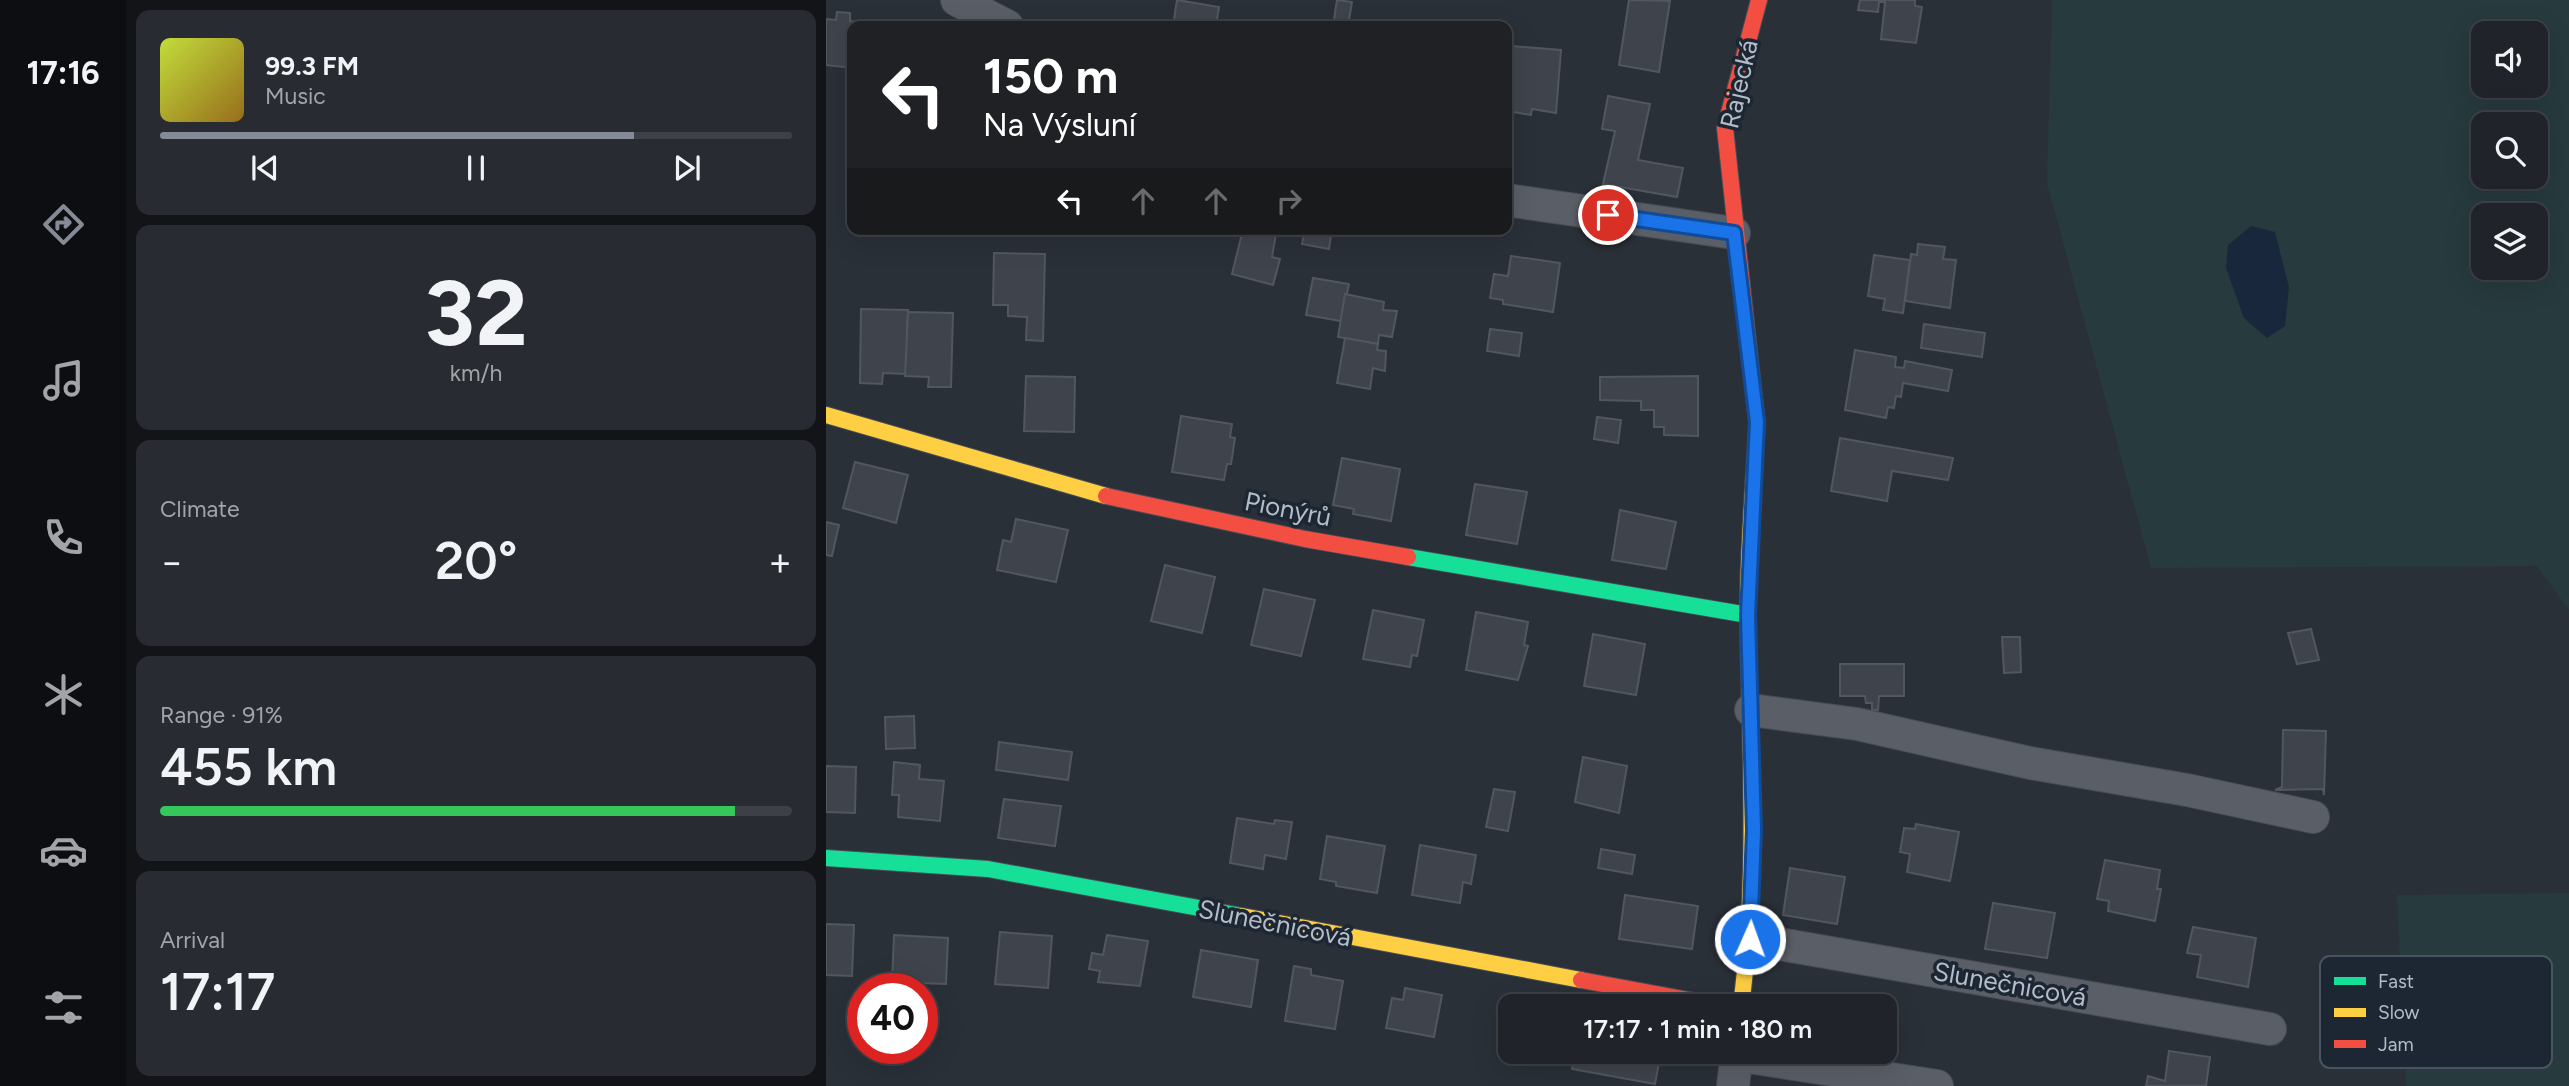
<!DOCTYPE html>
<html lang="en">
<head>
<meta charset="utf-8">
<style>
	body { margin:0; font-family:Figtree,sans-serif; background:#282c32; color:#f1f3f6; height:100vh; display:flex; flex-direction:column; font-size:26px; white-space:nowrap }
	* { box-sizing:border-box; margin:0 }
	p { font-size:23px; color:#a2a4a8 }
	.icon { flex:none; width:38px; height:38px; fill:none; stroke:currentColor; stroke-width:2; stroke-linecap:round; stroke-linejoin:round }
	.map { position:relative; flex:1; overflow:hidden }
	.panel { display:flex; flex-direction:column; gap:10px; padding:10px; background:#121417; width:700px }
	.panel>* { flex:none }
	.guide { position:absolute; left:21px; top:21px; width:665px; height:214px; border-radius:14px; box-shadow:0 7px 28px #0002,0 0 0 2px #3d4147; background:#202124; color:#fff; overflow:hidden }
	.controls { position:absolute; left:1645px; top:21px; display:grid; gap:14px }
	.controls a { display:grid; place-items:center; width:77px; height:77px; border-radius:14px; background:#20242a; box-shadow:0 7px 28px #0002,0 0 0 2px #3d4147; font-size:35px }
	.speed { position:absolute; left:21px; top:973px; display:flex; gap:14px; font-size:35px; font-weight:700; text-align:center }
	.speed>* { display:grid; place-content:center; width:91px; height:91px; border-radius:50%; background:#20242a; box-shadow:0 7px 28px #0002,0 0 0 2px #3d4147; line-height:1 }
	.speed .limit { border:10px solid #d22; background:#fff; color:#111 }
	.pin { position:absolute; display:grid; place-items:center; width:60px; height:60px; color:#fff; margin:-30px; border:4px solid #fff; border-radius:50%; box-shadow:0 2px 7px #0007 }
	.me { position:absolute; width:77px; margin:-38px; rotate:2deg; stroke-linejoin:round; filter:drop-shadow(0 0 5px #0008) }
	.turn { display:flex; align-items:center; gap:24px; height:147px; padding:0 21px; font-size:32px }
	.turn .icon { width:91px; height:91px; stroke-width:2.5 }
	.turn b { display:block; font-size:49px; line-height:60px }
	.lanes { display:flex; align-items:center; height:66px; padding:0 21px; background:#0003; justify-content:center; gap:35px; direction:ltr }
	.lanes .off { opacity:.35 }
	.big { font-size:52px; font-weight:600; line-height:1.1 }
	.panel .widget { flex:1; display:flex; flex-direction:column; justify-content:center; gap:10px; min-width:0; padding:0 24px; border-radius:14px; background:#282c32 }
	.panel .dial { align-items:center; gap:0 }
	.dial b { font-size:91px; line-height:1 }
	.song { display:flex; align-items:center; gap:21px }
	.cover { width:84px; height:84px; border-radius:10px; background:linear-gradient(135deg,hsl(70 70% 55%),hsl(40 70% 35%)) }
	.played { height:7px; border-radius:4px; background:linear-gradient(90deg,#848b96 75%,#3d4147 75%) }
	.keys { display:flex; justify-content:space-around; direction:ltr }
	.heat { display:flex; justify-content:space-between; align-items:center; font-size:38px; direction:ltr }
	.charge { height:10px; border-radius:5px; background:linear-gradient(90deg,#34c759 91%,#3d4147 0) }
	.trip { position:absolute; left:672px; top:994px; width:399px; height:70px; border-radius:14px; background:#20242a; box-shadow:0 7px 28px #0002,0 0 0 2px #3d4147; font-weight:600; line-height:70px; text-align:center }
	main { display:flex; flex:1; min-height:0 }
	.menu { display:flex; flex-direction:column; width:126px; justify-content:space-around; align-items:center; background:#0d0e11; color:#a2a4a8 }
	.menu .icon { width:49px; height:49px }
	.menu .on { color:#848b96 }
	.menu b { font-size:32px; color:#f1f3f6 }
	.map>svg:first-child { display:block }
	.green { fill:#273a3e; fill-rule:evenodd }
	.water { fill:#19273c }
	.building { fill:#3f444c; stroke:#52575f; stroke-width:2 }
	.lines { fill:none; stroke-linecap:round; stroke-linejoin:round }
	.street-casing { stroke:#484c55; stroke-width:34 }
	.fast-casing { stroke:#484c55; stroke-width:18 }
	.slow-casing { stroke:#484c55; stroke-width:18 }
	.jam-casing { stroke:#484c55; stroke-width:18 }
	.street { stroke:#5a5e66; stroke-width:32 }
	.fast { stroke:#16e098; stroke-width:16 }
	.slow { stroke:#ffcf43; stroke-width:16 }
	.jam { stroke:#f24e42; stroke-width:16 }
	.route-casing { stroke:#114b97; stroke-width:18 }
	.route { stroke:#1a73e8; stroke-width:12 }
	.labels { text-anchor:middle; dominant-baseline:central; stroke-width:7; stroke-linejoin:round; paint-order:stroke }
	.street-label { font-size:26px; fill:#b4bcc9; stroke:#1d2633 }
	.key { fill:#1d2633; stroke:#4a5360; stroke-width:2 }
	.key-label { font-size:19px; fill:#b4bcc9 }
</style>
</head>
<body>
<main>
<nav class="menu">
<b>17:16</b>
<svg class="icon on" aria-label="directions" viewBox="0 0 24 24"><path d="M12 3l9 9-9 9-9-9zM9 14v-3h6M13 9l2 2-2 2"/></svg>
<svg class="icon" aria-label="music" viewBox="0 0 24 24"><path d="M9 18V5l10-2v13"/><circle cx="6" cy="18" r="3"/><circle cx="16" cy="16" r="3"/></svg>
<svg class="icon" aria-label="phone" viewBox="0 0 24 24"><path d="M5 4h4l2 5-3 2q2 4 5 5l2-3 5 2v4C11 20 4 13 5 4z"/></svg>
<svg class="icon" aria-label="climate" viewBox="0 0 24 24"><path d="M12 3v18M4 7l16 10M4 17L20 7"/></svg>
<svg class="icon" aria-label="car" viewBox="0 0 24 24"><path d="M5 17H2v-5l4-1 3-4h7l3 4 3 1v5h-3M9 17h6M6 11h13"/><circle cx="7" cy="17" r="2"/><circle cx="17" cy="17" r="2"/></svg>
<svg class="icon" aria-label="filters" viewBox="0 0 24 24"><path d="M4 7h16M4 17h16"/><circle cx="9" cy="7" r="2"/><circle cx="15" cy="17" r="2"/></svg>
</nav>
<section class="panel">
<div class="widget">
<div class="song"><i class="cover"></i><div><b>99.3 FM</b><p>Music</p></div></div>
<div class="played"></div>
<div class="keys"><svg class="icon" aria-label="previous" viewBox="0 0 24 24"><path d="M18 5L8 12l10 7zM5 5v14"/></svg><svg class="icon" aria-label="pause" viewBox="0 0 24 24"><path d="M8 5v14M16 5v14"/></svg><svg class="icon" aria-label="next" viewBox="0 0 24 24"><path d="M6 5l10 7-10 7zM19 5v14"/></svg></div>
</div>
<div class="widget dial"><b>32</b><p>km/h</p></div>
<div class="widget"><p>Climate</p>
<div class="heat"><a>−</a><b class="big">20°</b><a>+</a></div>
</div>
<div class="widget"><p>Range · 91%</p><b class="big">455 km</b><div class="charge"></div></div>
<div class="widget"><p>Arrival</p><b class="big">17:17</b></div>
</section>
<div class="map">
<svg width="1743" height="1086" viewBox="0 0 1743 1086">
	<rect width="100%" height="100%" fill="#2a3038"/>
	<g class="green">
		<path d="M1226,0h517v610l-32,-44 -386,2 -104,-385zM1657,33h53v53h-53zM1657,124h53v53h-53zM1657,215h53v53h-53z"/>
		<path d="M1743,893v193h-163l-9,-191z"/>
	</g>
	<path class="water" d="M1425,226l24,6 14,55 -4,39 -18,12 -23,-20 -18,-50 2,-23z"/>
	<g class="building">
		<path d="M351,0l42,7 -3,19h-43z"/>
		<path d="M511,0l15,2 -4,24h-15z"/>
		<path d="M803,0l41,1 -11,71 -40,-7z"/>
		<path d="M1034,0h55v6l7,1 -6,36 -35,-4 4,-37h-6l-1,10 -20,-2z"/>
		<path d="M11,12l13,1v8l18,2 -1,3h-15v42l-26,-3v-46l10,1z"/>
		<path d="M686,46l49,4 -5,63 -24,-4 -1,6 -24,-4z"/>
		<path d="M782,96l42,8 -12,56 45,8 -6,29 -74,-13 12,-53 -13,-2z"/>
		<path d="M417,229l33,5 -4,23 8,2 -7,26 -41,-11z"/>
		<path d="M479,229h27l-3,20 -27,-5z"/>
		<path d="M1092,244l27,3 -2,12 13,1 -6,48 -45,-7 6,-47 6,1z"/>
		<path d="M168,253l51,1 -2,87 -17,-1 1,-23 -19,-1v-11h-15z"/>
		<path d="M1048,255l36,5 -7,53 -20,-3 2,-11 -17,-3z"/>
		<path d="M685,256l49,7 -7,49 -50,-8v-4l-13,-2 4,-24 14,2z"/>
		<path d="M487,278l36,6 -8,37 -35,-6z"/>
		<path d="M519,294l39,8 -1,8 14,1 -5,26 -13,-2 -1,9 -40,-7z"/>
		<path d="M35,309l47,1 -2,64 -23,-1 -1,11 -22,-1z"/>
		<path d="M82,312l45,1 -2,74h-23l1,-10 -24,-1z"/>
		<path d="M1098,324l61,9 -3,24 -61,-9z"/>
		<path d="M664,329l32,4 -3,23 -32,-5z"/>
		<path d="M519,338l33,6 -1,6 9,1 -1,20 -12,-3 -3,21 -33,-6z"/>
		<path d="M1029,350l41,7 -1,10 9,1 1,-7 47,9 -4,21 -45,-8 -2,14 -5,-1 -2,12 -6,-1 -2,11 -41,-8z"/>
		<path d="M200,376l49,1 -1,55 -50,-1z"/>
		<path d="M872,376v60l-34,-1v-8h-10v-17h-13v-9l-41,-1v-23z"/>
		<path d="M355,416l51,8 -2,13 5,1 -4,26h-4l-3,16 -52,-8z"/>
		<path d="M771,417l24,3 -3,23 -24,-4z"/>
		<path d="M1014,438l113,20 -5,22 -56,-9 -5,30 -56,-10z"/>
		<path d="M516,458l58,11 -9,52 -38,-7 1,-5 -21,-4z"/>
		<path d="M29,462l53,13 -12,48 -53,-15z"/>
		<path d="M649,484l52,8 -10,52 -51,-9z"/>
		<path d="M794,510l56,12 -10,47 -54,-9z"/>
		<path d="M190,519l52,11 -12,52 -59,-12 6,-30 8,2z"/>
		<path d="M0,522l13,3 -7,31 -6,-1z"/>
		<path d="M339,565l50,12 -13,56 -51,-12z"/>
		<path d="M438,589l51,11 -14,56 -50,-11z"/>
		<path d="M547,610l51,10 -7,36 -5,-1 -2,12 -47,-8z"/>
		<path d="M650,612l52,10 -4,23 4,1 -10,34 -52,-10z"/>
		<path d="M1485,629l8,31 -22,4 -9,-31z"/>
		<path d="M767,634l52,10 -9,51 -52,-9z"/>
		<path d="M1176,637h18l1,35 -17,1z"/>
		<path d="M1014,664h64v32h-25l-1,14h-6v-7h-6l-1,-7h-25z"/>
		<path d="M88,716l1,32 -29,1 -1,-32z"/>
		<path d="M1457,730l43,1 -2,64 -1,-6 -48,1 7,-3z"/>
		<path d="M173,742l73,10 -4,28 -72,-10z"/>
		<path d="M757,757l44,9 -8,47 -44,-11z"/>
		<path d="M68,762l26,3 -1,14 25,2 -4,40 -42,-4 1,-22h-7z"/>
		<path d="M0,766l30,1 -1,46 -29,-1z"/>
		<path d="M668,789l21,3 -7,39 -22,-4z"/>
		<path d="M178,799l57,7 -6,40 -57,-8z"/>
		<path d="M411,818l37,6 1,-4 17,2 -6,37 -21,-4 -2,14 -33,-6z"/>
		<path d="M1090,824l43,8 -9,49 -43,-9 3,-18 -10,-2 4,-24 11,1z"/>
		<path d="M501,836l58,10 -8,47 -41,-7v-4l-16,-3z"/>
		<path d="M594,845l56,10 -5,29 -8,-2 -3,21 -48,-8z"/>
		<path d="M775,849l34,6 -3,19 -34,-6z"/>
		<path d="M1279,860l55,10 -3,19h4l-6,32 -47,-10 1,-10 -12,-2z"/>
		<path d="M964,868l55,9 -8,47 -54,-9z"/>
		<path d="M799,895l73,11 -6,43 -73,-10z"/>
		<path d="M1167,903l62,10 -8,45 -62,-9z"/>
		<path d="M0,924l28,1 -2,51 -26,-1z"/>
		<path d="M1367,927l63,11 -8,49 -51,-10 4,-22 -14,-2z"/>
		<path d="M174,932l52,4 -4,52 -53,-4z"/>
		<path d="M68,935l54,3 -2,46 -54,-2z"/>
		<path d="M281,935l41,6 -8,45 -42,-4 2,-11 -11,-2 3,-16 11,2z"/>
		<path d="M375,950l57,10 -7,47 -58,-10z"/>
		<path d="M468,966l17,3v6l32,6 -8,48 -50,-8z"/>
		<path d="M579,988l37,7 -8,42 -48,-9 6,-30 11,2z"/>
		<path d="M1343,1051l41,6 -4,29h-60l2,-10 17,5z"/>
		<path d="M750,1052h85l-6,32 -83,-15z"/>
	</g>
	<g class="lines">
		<g class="street-casing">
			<g id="street">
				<path d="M131,0l50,26"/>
				<path d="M681,200l227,33"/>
				<path d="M925,710l106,14 173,39 157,27 126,27"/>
				<path d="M924,939l520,90"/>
				<path d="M910,1055l201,31"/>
				<path d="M907,1086l4,-34"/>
			</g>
		</g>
		<g class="fast-casing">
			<g id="fast">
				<path d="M582,557l340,58"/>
				<path d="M0,858l162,11 254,47"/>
			</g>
		</g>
		<g class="slow-casing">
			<g id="slow">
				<path d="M0,415l280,81"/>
				<path d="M416,916l339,64"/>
				<path d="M915,1006c17,-129 9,-257 7,-387 -1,-66 6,-132 9,-197l-3,-25"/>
			</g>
		</g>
		<g class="jam-casing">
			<g id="jam">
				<path d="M928,397l-29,-269 34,-128"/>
				<path d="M280,496l199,43 103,18"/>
				<path d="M755,980l140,26"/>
			</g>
		</g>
		<use href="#street" class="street"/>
		<use href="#fast" class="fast"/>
		<use href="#slow" class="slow"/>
		<use href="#jam" class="jam"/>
	</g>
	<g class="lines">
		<g class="route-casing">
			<path id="route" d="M782,215l126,18 23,189 -9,193 6,215 -4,109"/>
		</g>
		<use href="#route" class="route"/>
	</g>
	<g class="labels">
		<g class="street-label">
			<text transform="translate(913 84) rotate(-77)">Rajecká</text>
			<text transform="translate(462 509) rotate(11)">Pionýrů</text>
			<text transform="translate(449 923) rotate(11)">Slunečnicová</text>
			<text transform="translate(1184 984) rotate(10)">Slunečnicová</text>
		</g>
	</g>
	<rect x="1494" y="956" width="232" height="112" rx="10" class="key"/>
	<rect x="1508" y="977" width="32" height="8" fill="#16e098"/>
	<rect x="1508" y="1008" width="32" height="9" fill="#ffcf43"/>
	<rect x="1508" y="1040" width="32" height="8" fill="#f24e42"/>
	<g class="key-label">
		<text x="1552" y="988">Fast</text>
		<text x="1552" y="1019">Slow</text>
		<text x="1552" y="1051">Jam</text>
	</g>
</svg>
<div class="controls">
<a><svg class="icon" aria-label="sound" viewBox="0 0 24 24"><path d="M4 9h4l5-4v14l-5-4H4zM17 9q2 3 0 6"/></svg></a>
<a><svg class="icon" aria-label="search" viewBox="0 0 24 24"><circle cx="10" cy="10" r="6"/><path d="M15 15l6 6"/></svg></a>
<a><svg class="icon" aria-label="layers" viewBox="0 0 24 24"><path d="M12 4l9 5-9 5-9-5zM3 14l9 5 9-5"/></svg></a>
</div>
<div class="speed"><div class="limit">40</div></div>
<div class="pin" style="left:782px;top:215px;background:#d93025"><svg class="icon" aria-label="arrive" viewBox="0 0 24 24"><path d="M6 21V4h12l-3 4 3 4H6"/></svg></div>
<svg class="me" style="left:924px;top:939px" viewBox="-20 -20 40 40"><circle r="17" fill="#1a73e8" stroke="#fff" stroke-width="3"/><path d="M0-11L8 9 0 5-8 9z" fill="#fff"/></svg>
<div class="trip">17:17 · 1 min · 180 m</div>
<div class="guide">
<div class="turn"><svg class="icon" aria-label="left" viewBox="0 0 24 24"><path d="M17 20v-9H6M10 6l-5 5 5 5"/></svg><div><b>150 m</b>Na Výsluní</div></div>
<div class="lanes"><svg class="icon" aria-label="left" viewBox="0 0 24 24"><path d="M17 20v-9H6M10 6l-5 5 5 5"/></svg><svg class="icon off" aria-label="ahead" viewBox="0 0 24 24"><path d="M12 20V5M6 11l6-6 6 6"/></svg><svg class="icon off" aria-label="ahead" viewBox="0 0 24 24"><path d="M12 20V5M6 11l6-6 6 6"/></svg><svg class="icon off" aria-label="right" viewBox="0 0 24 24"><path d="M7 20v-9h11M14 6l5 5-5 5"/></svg></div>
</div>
</div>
</main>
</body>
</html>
